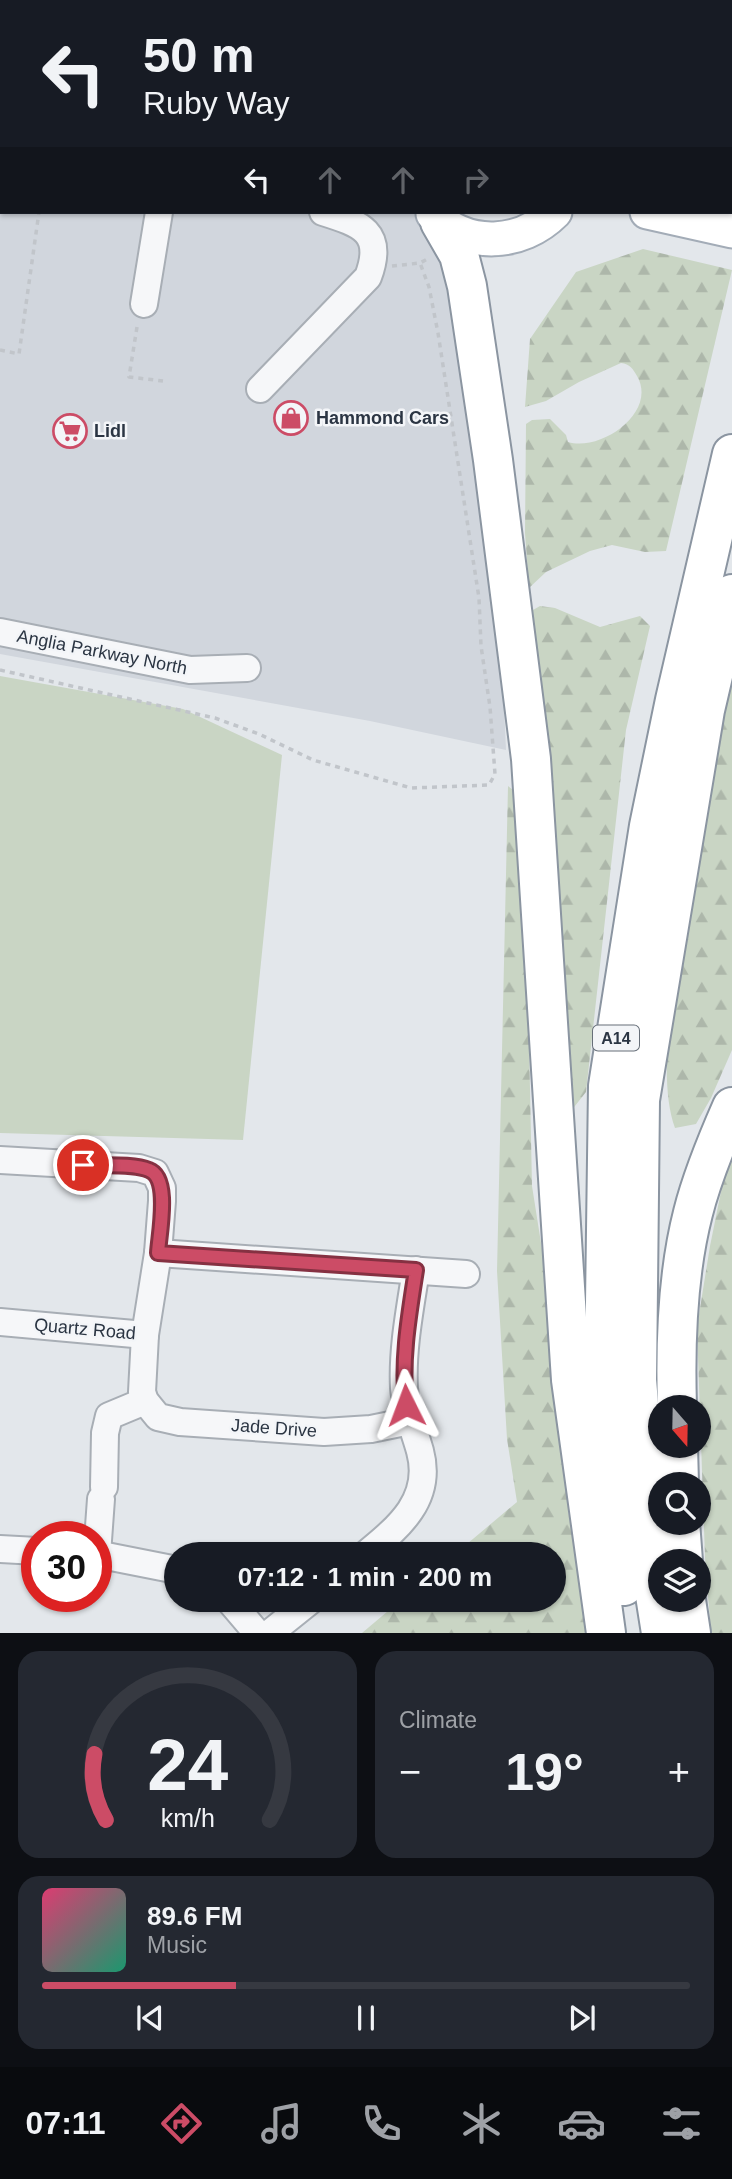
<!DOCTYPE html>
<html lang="en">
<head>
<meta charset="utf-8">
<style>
	body { margin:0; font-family:Helvetica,sans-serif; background:#242831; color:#f1f3f6; height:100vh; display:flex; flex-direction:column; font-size:26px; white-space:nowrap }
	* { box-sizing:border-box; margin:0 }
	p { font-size:23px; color:#9ea1a6 }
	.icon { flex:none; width:38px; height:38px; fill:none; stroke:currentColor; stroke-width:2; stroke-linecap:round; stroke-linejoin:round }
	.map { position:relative; height:1633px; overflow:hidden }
	.details { display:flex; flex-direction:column; gap:18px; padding:18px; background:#0d0f14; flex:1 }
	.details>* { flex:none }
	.top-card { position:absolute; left:0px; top:0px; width:733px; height:214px; box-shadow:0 2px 5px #0004; background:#171b24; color:#f1f3f6; overflow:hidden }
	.needle { width:46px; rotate:160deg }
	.tools { position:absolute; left:648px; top:1395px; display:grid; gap:14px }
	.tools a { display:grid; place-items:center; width:63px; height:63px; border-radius:50%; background:#171b24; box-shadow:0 2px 5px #0004; font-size:35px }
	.speed { position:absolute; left:21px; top:1521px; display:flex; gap:14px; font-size:35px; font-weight:700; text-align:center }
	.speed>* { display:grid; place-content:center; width:91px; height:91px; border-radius:50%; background:#171b24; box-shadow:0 2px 5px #0004; line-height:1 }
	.speed .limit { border:10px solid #d22; background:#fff; color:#111 }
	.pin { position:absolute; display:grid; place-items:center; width:60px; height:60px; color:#fff; margin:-30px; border:4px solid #fff; border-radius:50%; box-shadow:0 2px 7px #0007 }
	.me { position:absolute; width:77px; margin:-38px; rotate:357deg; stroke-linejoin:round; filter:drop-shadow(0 0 5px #0008) }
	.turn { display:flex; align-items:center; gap:24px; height:147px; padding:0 28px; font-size:32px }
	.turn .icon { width:91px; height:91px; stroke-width:2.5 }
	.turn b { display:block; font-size:49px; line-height:60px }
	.lanes { display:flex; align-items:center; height:66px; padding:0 28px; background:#0003; justify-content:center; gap:35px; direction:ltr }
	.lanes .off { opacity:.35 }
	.big { font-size:52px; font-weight:700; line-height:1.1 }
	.details .tile { flex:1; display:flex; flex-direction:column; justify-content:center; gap:10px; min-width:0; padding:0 24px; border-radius:21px; background:#242831 }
	.details .dial { align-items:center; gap:0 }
	.dial svg { height:182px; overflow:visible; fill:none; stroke:#363941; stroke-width:7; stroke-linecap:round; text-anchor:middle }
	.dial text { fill:#f1f3f6; stroke:none }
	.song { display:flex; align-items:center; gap:21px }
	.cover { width:84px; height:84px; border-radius:10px; background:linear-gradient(135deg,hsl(340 70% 55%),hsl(160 70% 35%)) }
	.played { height:7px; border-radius:4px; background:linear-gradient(90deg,#cc4c66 30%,#363941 30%) }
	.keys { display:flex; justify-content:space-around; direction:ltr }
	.heat { display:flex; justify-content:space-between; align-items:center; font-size:38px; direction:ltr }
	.details .tiles { flex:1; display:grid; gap:18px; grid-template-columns:1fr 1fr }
	.tile:last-child { grid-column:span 2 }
	.trip { position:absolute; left:164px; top:1542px; width:402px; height:70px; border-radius:35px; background:#171b24; box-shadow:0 2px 5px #0004; font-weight:700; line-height:70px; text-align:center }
	.dock { display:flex; height:112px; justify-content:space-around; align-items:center; background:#090b0e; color:#9ea1a6 }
	.dock .icon { width:49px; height:49px }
	.dock .active { color:#cc4c66 }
	.dock b { font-size:32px; color:#f1f3f6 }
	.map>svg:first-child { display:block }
	.built { fill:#d1d6dd }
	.grass { fill:#c9d5c4 }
	.forest { fill:url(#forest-firs) }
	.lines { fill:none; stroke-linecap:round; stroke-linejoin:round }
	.minor-casing { stroke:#a8aeb5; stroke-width:30 }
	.major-casing { stroke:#a3acb7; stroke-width:37 }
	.highway-casing { stroke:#8b95a1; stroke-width:42 }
	.path { stroke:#c1c5ca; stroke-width:3.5; stroke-dasharray:5 5; stroke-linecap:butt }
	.minor { stroke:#f6f7f9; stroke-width:26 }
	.major { stroke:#fff; stroke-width:33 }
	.highway { stroke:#fff; stroke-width:38 }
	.route-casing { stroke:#853142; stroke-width:18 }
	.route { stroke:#cc4c66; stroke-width:12 }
	.labels { text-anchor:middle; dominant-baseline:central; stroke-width:5; stroke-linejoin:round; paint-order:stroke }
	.shield { fill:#f3f5f8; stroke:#676f79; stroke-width:2 }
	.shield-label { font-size:16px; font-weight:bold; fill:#2b3543 }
	.poi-label { font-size:18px; font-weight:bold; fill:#2b3543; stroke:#f3f5f8; text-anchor:start }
	.street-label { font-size:18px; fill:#2b3543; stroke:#f3f5f8 }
</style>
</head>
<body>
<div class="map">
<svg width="732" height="1633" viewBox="0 0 732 1633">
	<defs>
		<pattern id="forest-firs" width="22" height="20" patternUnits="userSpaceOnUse" patternTransform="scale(1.75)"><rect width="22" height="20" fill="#c9d5c4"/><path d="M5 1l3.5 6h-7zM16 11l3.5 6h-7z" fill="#adb7aa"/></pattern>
	</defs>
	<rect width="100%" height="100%" fill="#e3e7eb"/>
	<path class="built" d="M0,0h645l-643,2v210h428l63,248 13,290 -136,-29 -370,-67z"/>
	<path class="grass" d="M0,676l183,33 99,46 -39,385 -243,-7z"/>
	<g class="forest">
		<path d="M643,249l89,21 -66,281 -21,1 -33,-7 -22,6 -44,21 -17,16 -4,-55 1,-109 6,-4 18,-1 16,16 2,7c33,10 90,-30 69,-66 -4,-7 -7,-12 -16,-13l-42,19 -33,19 -21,6 5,-68 46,-67z"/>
		<path d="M540,606l15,2 45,19 40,-11 10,10 -24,104 -40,362 -15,19 -38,-501z"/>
		<path d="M732,643v407l-21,48 -15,26 -21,4c-22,-61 6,-178 16,-243 14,-81 27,-161 41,-242z"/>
		<path d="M508,786l16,13 8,387 12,76 25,254 19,117h-226l39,-33h154v-46h-100l62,-52 -10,-63 -10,-168z"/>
		<path d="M732,1137v496h-21l-6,-76 -8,-230 13,-81z"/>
	</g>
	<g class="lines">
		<g class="minor-casing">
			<g id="minor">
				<path d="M64,0l1,2"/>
				<path d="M354,0v2"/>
				<path d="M459,0l1,2"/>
				<path d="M515,0v2"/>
				<path d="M554,0v2"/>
				<path d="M572,0l1,2"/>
				<path d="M630,2v-2"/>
				<path d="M0,10l2,-1"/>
				<path d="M144,304l15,-92"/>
				<path d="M260,389l108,-112c17,-45 -7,-53 -45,-65"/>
				<path d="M0,632l190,38 57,-2"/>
				<path d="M0,1160l139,8 16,5 7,15v13l-4,52 -13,82 -3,57 3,9 13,16 22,5 144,10 47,-3 39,-8"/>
				<path d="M158,1253l308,21"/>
				<path d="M0,1322l145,13"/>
				<path d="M104,1487l1,-54 4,-17 36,-15"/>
				<path d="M0,1549l37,2"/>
				<path d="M96,1554l81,16"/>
				<path d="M97,1554l4,-55"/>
				<path d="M366,1554c33,-27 67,-55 54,-103 -6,-21 -14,-40 -16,-63 -2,-39 6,-79 12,-118"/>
				<path d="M229,1600l28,33"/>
				<path d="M270,1633l41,-33"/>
			</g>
		</g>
		<g class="major-casing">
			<g id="major">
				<path d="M150,0l2,2"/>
				<path d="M647,212l85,19"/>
				<path d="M433,214c34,35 88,32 122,-2"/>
			</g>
		</g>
		<g class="highway-casing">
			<g id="highway">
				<path d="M700,2l1,-2"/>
				<path d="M440,222l19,33 8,31 26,174 38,299 40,621 35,253"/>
				<path d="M677,1407c-2,-64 0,-132 16,-194 9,-36 24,-72 39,-106"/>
				<path d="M678,1446l1,38"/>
				<path d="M680,1522l3,39"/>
				<path d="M624,1586l-20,-211 4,-289 41,-260 26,-126 57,-246"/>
				<path d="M686,1600l5,33"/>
				<path d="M661,1633l-6,-38 -18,-215 3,-280 65,-390 27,-116"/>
			</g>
		</g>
		<g class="path">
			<path d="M296,0v2"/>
			<path d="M0,80h2"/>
			<path d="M392,266l28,-3 9,-5"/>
			<path d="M137,327l-8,50 34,4"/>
			<path d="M0,350l19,4 20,-142"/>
			<path d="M0,670l215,48 44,16 54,26 98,28 78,-3 6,-11 -5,-67 -9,-61 -2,-48 -41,-265 -9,-46 -9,-24"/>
		</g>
		<use href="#minor" class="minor"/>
		<use href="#major" class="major"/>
		<use href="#highway" class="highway"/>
	</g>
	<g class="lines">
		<g class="route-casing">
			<path id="route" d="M83,1165c18,1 50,-2 66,5 22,8 10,64 9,83l258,17c-7,45 -15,90 -10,135"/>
		</g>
		<use href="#route" class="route"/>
	</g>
	<defs>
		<g id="shop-ring" transform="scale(1.75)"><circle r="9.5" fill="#f3f5f8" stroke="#cc4c66" stroke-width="1.5"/><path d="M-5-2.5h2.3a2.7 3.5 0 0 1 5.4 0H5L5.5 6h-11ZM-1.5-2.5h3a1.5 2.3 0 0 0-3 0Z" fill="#cc4c66"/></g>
		<g id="supermarket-ring" transform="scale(1.75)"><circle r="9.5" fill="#f3f5f8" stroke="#cc4c66" stroke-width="1.5"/><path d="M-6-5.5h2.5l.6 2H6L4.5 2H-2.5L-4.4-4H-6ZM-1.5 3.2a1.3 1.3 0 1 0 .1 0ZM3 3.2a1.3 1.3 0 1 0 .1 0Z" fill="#cc4c66"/></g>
	</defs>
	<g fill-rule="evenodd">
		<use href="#shop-ring" x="291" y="418"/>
		<use href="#supermarket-ring" x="70" y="431"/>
	</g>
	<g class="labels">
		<rect class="shield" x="593" y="1025.5" width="46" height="25" rx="5"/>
		<g class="shield-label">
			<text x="616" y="1038">A14</text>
		</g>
		<g class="poi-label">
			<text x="316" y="418">Hammond Cars</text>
			<text x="94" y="431">Lidl</text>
		</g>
		<g class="street-label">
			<text transform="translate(102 652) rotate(11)">Anglia Parkway North</text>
			<text transform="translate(85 1329) rotate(5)">Quartz Road</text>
			<text transform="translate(274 1428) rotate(4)">Jade Drive</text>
		</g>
	</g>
</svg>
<div class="tools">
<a><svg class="needle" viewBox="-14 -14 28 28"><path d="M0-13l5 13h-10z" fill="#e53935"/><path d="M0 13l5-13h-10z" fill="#9ea1a6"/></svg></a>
<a><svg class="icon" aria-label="search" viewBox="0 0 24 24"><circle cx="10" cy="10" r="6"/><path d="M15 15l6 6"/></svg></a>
<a><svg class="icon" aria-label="layers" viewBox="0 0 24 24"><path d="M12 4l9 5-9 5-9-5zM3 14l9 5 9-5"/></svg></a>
</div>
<div class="speed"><div class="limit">30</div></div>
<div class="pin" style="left:83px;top:1165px;background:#d93025"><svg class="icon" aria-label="arrive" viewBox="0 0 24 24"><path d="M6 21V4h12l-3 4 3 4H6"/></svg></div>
<svg class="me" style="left:406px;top:1405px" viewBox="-20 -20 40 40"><path d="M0-17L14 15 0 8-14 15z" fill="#cc4c66" stroke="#fff" stroke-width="4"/></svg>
<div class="trip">07:12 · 1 min · 200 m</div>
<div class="top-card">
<div class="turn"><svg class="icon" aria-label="left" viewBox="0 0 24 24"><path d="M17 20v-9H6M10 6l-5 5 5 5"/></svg><div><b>50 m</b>Ruby Way</div></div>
<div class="lanes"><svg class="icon" aria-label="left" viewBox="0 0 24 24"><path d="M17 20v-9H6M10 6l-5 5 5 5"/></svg><svg class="icon off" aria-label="ahead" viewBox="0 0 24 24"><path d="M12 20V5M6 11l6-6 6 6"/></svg><svg class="icon off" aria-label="ahead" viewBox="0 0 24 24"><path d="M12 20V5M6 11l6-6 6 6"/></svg><svg class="icon off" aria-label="right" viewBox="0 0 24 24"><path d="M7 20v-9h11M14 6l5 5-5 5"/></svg></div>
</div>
</div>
<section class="details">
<div class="tiles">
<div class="tile dial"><svg viewBox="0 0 100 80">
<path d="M14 69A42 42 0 1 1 86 69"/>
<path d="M14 69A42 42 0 0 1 9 40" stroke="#cc4c66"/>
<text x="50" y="56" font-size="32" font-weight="700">24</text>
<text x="50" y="72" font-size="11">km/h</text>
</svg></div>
<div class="tile"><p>Climate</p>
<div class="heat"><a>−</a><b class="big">19°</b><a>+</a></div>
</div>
<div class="tile">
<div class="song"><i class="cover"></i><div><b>89.6 FM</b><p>Music</p></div></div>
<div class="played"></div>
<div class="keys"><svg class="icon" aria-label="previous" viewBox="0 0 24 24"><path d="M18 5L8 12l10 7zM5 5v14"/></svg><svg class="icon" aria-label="pause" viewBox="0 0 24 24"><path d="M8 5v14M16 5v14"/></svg><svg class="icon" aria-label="next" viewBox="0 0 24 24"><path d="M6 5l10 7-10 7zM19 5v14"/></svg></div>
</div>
</div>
</section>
<nav class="dock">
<b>07:11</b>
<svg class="icon active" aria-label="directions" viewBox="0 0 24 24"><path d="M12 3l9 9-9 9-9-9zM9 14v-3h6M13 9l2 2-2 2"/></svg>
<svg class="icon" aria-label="music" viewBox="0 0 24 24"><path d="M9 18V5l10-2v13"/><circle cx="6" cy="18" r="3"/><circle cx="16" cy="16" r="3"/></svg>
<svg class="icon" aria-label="phone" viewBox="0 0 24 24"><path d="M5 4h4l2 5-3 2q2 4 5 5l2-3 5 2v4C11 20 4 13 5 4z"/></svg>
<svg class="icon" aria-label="climate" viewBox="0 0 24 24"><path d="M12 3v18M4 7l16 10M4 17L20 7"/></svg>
<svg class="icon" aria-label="car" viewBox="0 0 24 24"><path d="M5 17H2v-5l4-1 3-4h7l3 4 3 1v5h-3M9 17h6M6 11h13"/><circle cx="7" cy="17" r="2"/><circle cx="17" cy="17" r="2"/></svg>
<svg class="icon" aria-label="filters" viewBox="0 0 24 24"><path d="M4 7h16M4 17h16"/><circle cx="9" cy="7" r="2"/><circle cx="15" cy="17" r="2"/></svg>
</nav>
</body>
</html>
